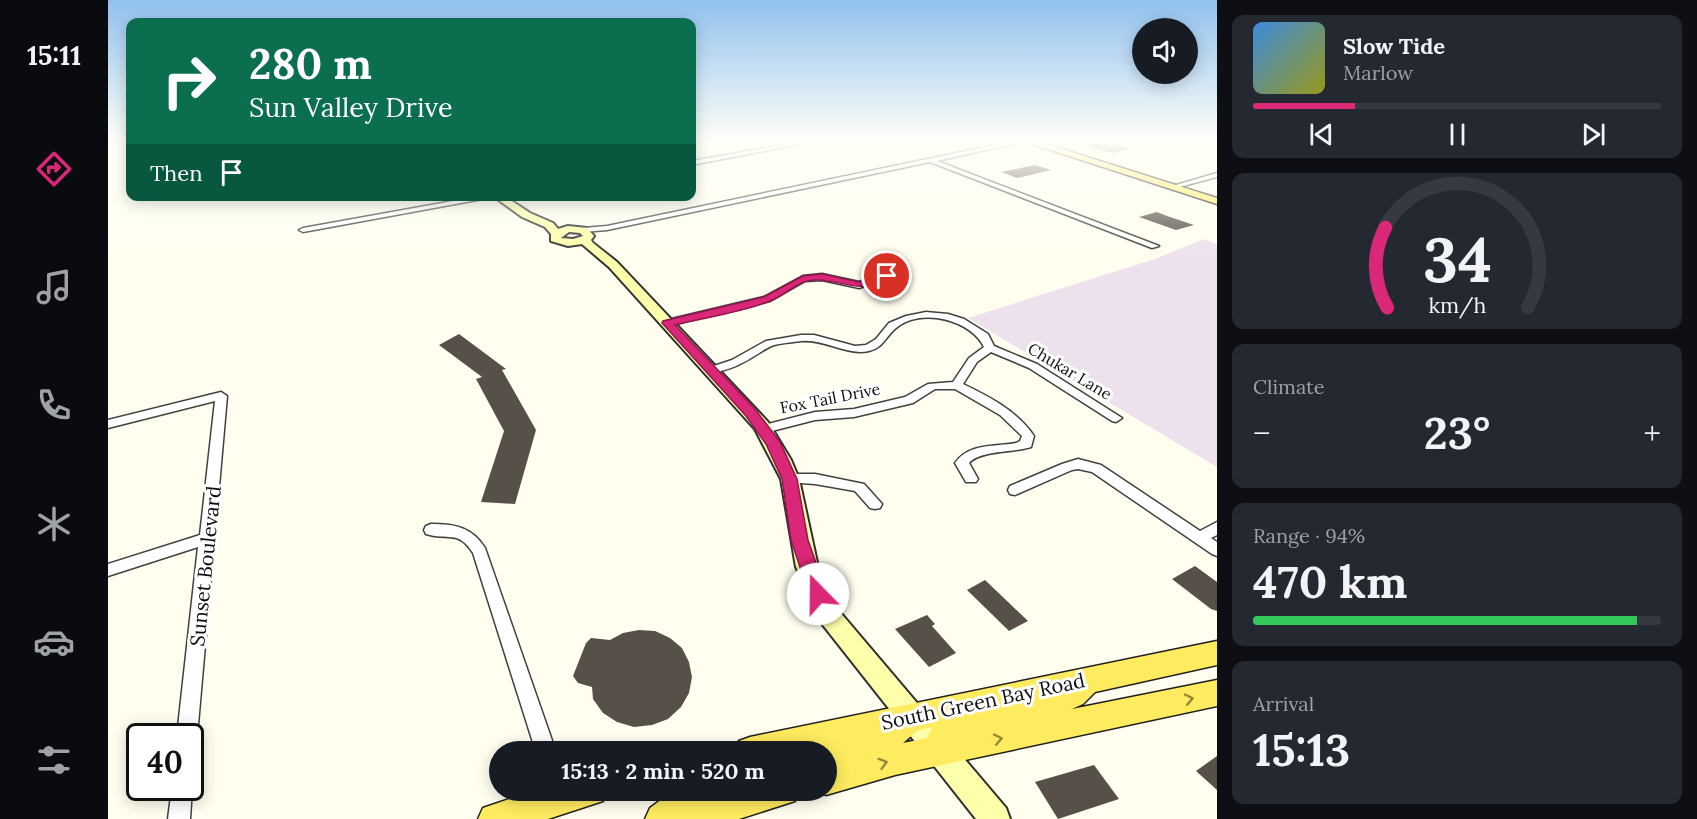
<!DOCTYPE html>
<html lang="en">
<head>
<meta charset="utf-8">
<style>
	body { margin:0; font-family:Lora,serif; background:#242831; color:#f1f3f6; height:100vh; display:flex; flex-direction:column; font-size:22px; white-space:nowrap }
	* { box-sizing:border-box; margin:0 }
	p { font-size:20px; color:#9ea1a6 }
	.icon { flex:none; width:33px; height:33px; fill:none; stroke:currentColor; stroke-width:2; stroke-linecap:round; stroke-linejoin:round }
	.map { position:relative; flex:1; overflow:hidden }
	.side { display:flex; flex-direction:column; gap:15px; padding:15px; background:#0d0f14; width:480px }
	.side>* { flex:none }
	.top-card { position:absolute; left:18px; top:18px; width:570px; height:183px; border-radius:12px; box-shadow:0 3px 15px #0003; background:#0b6e4f; color:#fff; overflow:hidden }
	.controls { position:absolute; left:1024px; top:18px; display:grid; gap:12px }
	.controls a { display:grid; place-items:center; width:66px; height:66px; border-radius:50%; background:#171b24; box-shadow:0 3px 15px #0003; font-size:30px }
	.speed { position:absolute; left:18px; top:723px; display:flex; gap:12px; font-size:30px; font-weight:700; text-align:center }
	.speed>* { display:grid; place-content:center; width:78px; height:78px; border-radius:50%; background:#171b24; box-shadow:0 3px 15px #0003; line-height:1 }
	.speed .limit { border:3px solid #111; border-radius:9px; background:#fff; color:#111 }
	.pin { position:absolute; display:grid; place-items:center; width:51px; height:51px; color:#fff; margin:-26px; border:3px solid #fff; border-radius:50%; box-shadow:0 2px 6px #0007 }
	.me { position:absolute; width:66px; margin:-33px; rotate:338deg; stroke-linejoin:round; filter:drop-shadow(0 0 4px #0008) }
	.turn { display:flex; align-items:center; gap:21px; height:126px; padding:0 24px; font-size:27px }
	.turn .icon { width:78px; height:78px; stroke-width:2.5 }
	.turn b { display:block; font-size:42px; line-height:51px }
	.then { display:flex; align-items:center; height:57px; padding:0 24px; background:#0003; gap:12px; font-size:22px }
	.big { font-size:45px; font-weight:700; line-height:1.1 }
	.side .widget { flex:1; display:flex; flex-direction:column; justify-content:center; gap:9px; min-width:0; padding:0 21px; border-radius:12px; background:#242831 }
	.side .dial { align-items:center; gap:0 }
	.dial svg { height:156px; overflow:visible; fill:none; stroke:#363941; stroke-width:7; stroke-linecap:round; text-anchor:middle }
	.dial text { fill:#f1f3f6; stroke:none }
	.song { display:flex; align-items:center; gap:18px }
	.cover { width:72px; height:72px; border-radius:9px; background:linear-gradient(135deg,hsl(210 70% 55%),hsl(60 70% 35%)) }
	.played { height:6px; border-radius:3px; background:linear-gradient(90deg,#db2777 25%,#363941 25%) }
	.keys { display:flex; justify-content:space-around; direction:ltr }
	.heat { display:flex; justify-content:space-between; align-items:center; font-size:33px; direction:ltr }
	.charge { height:9px; border-radius:4px; background:linear-gradient(90deg,#34c759 94%,#363941 0) }
	.trip { position:absolute; left:381px; top:741px; width:348px; height:60px; border-radius:30px; background:#171b24; box-shadow:0 3px 15px #0003; font-weight:700; line-height:60px; text-align:center }
	main { display:flex; flex:1; min-height:0 }
	.tabs { display:flex; flex-direction:column; width:108px; justify-content:space-around; align-items:center; background:#090b0e; color:#9ea1a6 }
	.tabs .icon { width:42px; height:42px }
	.tabs .selected { color:#db2777 }
	.tabs b { font-size:27px; color:#f1f3f6 }
	.map>svg:first-child { display:block }
	.industrial { fill:#ede1ed }
	.building { fill:#575049 }
	.lines { fill:none; stroke-linecap:round; stroke-linejoin:round }
	.street-casing { stroke:#414141; stroke-width:3 }
	.secondary-casing { stroke:#303030; stroke-width:4 }
	.primary-casing { stroke:#1f1f1f; stroke-width:3 }
	.street { fill:#fff; fill-rule:evenodd }
	.secondary { fill:#feffaa; fill-rule:evenodd }
	.primary { fill:#ffeb5f; fill-rule:evenodd }
	.oneway { stroke:#93883b }
	.route { fill:#db2777; stroke:#8e194d; stroke-width:1.5 }
	.labels { text-anchor:middle; dominant-baseline:central; stroke-width:6; stroke-linejoin:round; paint-order:stroke }
	.street-label { font-size:16px; fill:#0e0e0e; stroke:#fff }
	.near-street-label { font-size:20px; fill:#0e0e0e; stroke:#fff }
</style>
</head>
<body>
<main>
<nav class="tabs">
<b>15:11</b>
<svg class="icon selected" aria-label="directions" viewBox="0 0 24 24"><path d="M12 3l9 9-9 9-9-9zM9 14v-3h6M13 9l2 2-2 2"/></svg>
<svg class="icon" aria-label="music" viewBox="0 0 24 24"><path d="M9 18V5l10-2v13"/><circle cx="6" cy="18" r="3"/><circle cx="16" cy="16" r="3"/></svg>
<svg class="icon" aria-label="phone" viewBox="0 0 24 24"><path d="M5 4h4l2 5-3 2q2 4 5 5l2-3 5 2v4C11 20 4 13 5 4z"/></svg>
<svg class="icon" aria-label="climate" viewBox="0 0 24 24"><path d="M12 3v18M4 7l16 10M4 17L20 7"/></svg>
<svg class="icon" aria-label="car" viewBox="0 0 24 24"><path d="M5 17H2v-5l4-1 3-4h7l3 4 3 1v5h-3M9 17h6M6 11h13"/><circle cx="7" cy="17" r="2"/><circle cx="17" cy="17" r="2"/></svg>
<svg class="icon" aria-label="filters" viewBox="0 0 24 24"><path d="M4 7h16M4 17h16"/><circle cx="9" cy="7" r="2"/><circle cx="15" cy="17" r="2"/></svg>
</nav>
<div class="map">
<svg width="1109" height="819" viewBox="0 0 1109 819">
	<rect width="100%" height="100%" fill="#fffeef"/>
	<path class="industrial" d="M1096,239l13,5v223l-249,-149 187,-59z"/>
	<g class="building">
		<path d="M978,143h23l21,6 -17,4 -27,-7z"/>
		<path d="M927,165l16,5 -34,8 -16,-6z"/>
		<path d="M1049,212l10,4 27,9 -18,5 -37,-13z"/>
		<path d="M351,334l47,35 -4,1 34,60 -21,74 -34,-2 23,-71 -28,-52 6,-2 -43,-32z"/>
		<path d="M1087,566l22,16v29l-6,-2 -39,-30z"/>
		<path d="M877,580l43,41 -19,10 -42,-41z"/>
		<path d="M819,615l8,9 -3,2 24,27 -27,14 -34,-38z"/>
		<path d="M531,630l16,1 15,7 12,10 7,14 3,15 -3,16 -8,14 -13,12 -16,6 -18,2 -17,-5 -14,-9 -10,-14 -1,-12 -14,-4 -5,-7 13,-33 5,-5 19,2 13,-7z"/>
		<path d="M1109,756v34l-21,-19z"/>
		<path d="M986,765l25,34 -61,20 -23,-37z"/>
	</g>
	<g class="lines">
		<g class="street-casing">
			<g id="street">
				<path d="M683,143h14l-113,22v-4z"/>
				<path d="M896,143h13l-80,18 222,85 -7,2 -222,-86 -323,68 -24,2 -4,-2 4,-2 24,-2z"/>
				<path d="M1109,173v4l-45,12 -3,-2z"/>
				<path d="M373,196h18l-196,36 -4,-2 4,-2z"/>
				<path d="M785,271l3,1v4l-37,12 -37,-8 -17,1 -35,20 -103,25 -5,-3 1,-2 101,-24 39,-21 19,-2 37,8z"/>
				<path d="M818,312l22,2 16,5 24,15 6,12 43,18 85,54 -6,4 -4,-1 -83,-53 -38,-16 -14,10 -14,22c27,13 54,27 71,52l-3,11c-18,6 -50,3 -62,16l9,16 -2,3h-10l-11,-19c14,-20 39,-16 61,-20l4,-2 2,-5 -22,-21 -45,-26h-20l-22,14 -59,14 -39,3 -51,13 -6,-4 2,-3 55,-14 39,-3 51,-12 23,-13 25,-2 16,-24 15,-11c-13,-27 -63,-40 -88,-19 -10,8 -13,20 -27,23 -23,5 -44,-12 -67,-10 -9,1 -19,2 -28,4 -11,4 -21,13 -32,18 -9,5 -20,8 -30,10l-6,-3 2,-2 24,-8 34,-19 35,-6h13l41,11 11,-1 10,-6 13,-16 17,-7z"/>
				<path d="M113,392l6,4 -30,340 -3,7 -4,1v-8h-13l21,-189 -90,29v-12l92,-29 15,-134 -107,27v-8z"/>
				<path d="M970,459l23,6 99,66 17,-9v13l-6,3 6,4v14l-5,-2 -120,-82 -14,-3 -6,1 -57,25 -5,-1 -2,-4 2,-4 52,-22z"/>
				<path d="M682,474h25l49,10 18,20 -2,4 -5,1 -5,-1 -15,-17 -40,-7 -30,-2 -2,-3 2,-3z"/>
				<path d="M323,524c24,0 41,3 54,24l71,204h-20l-63,-199c-15,-24 -26,-12 -47,-19l-2,-4 2,-4z"/>
				<path d="M82,783l2,5 -2,31h-22l4,-31h18z"/>
			</g>
		</g>
		<g class="secondary-casing">
			<path id="secondary" d="M385,196h11l26,17 23,10 5,6 10,-3 19,2 7,8 -3,4 2,3 24,19 151,160 23,38 8,19 19,88 21,44 167,197 4,11h-34l-153,-194 -27,-58 -15,-88 -26,-50 -146,-162 -27,-23 -14,2 -17,-5v-7l-6,-7 -23,-10zM461,232l11,1 3,3 -10,3 -12,-1z"/>
		</g>
		<g class="primary-casing">
			<g id="primary">
				<path d="M921,143h14l174,55v6z"/>
				<path d="M1109,641v24l-122,27 -12,12 -11,5 145,-29v26l-322,69 -69,20 -10,-5h10v-38h-91l4,-11 11,-4zM824,727l-5,11 -24,5 14,-12z"/>
				<path d="M428,790h72l-5,11 -55,18h-70l5,-11z"/>
				<path d="M566,790h44l-2,3 10,-3h74l-5,11 -56,18h-94l5,-11z"/>
			</g>
		</g>
		<use href="#street" class="street"/>
		<use href="#secondary" class="secondary"/>
		<use href="#primary" class="primary"/>
	</g>
	<defs><path id="oneway-chevron" d="M-2-3.5L2.5 0L-2 3.5" fill="none" stroke-width="1.6" stroke-linecap="round" stroke-linejoin="round" transform="scale(1.5)"/></defs>
	<g class="oneway">
		<use href="#oneway-chevron" transform="translate(1081 699) rotate(-12)"/>
		<use href="#oneway-chevron" transform="translate(890 739) rotate(-12)"/>
		<use href="#oneway-chevron" transform="translate(775 763) rotate(-16)"/>
	</g>
	<linearGradient id="sky" x2="0" y2="1"><stop stop-color="#91c1ef"/><stop offset="0.55" stop-color="#fffff8"/><stop offset="1" stop-color="#fffff8" stop-opacity="0"/></linearGradient>
	<rect width="1109" height="258" fill="url(#sky)"/>
	<path class="route" d="M779,273l5,3c-26,24 -56,-1 -85,5 -13,3 -24,16 -37,20 -30,12 -64,16 -95,24l80,84 25,33 17,37 11,61 19,54 -2,5 -7,2 -7,-2 -2,-5 -18,-54 -9,-61 -16,-35 -20,-28 -84,-93 1,-2 101,-24 39,-21 19,-2 37,8z"/>
	<g class="labels">
		<g class="street-label">
			<text transform="translate(962 371) rotate(31)">Chukar Lane</text>
			<text transform="translate(722 398) rotate(-11)">Fox Tail Drive</text>
		</g>
		<g class="near-street-label">
			<text transform="translate(97 566) rotate(-84)">Sunset Boulevard</text>
			<text transform="translate(875 701) rotate(-12)">South Green Bay Road</text>
		</g>
	</g>
</svg>
<div class="controls">
<a><svg class="icon" aria-label="sound" viewBox="0 0 24 24"><path d="M4 9h4l5-4v14l-5-4H4zM17 9q2 3 0 6"/></svg></a>
</div>
<div class="speed"><div class="limit">40</div></div>
<div class="pin" style="left:779px;top:276px;background:#d93025"><svg class="icon" aria-label="arrive" viewBox="0 0 24 24"><path d="M6 21V4h12l-3 4 3 4H6"/></svg></div>
<svg class="me" style="left:710px;top:594px" viewBox="-20 -20 40 40"><circle r="19" fill="#fff"/><path d="M0-13L10 11 0 6-10 11z" fill="#db2777"/></svg>
<div class="trip">15:13 · 2 min · 520 m</div>
<div class="top-card">
<div class="turn"><svg class="icon" aria-label="right" viewBox="0 0 24 24"><path d="M7 20v-9h11M14 6l5 5-5 5"/></svg><div><b>280 m</b>Sun Valley Drive</div></div>
<div class="then">Then<svg class="icon" aria-label="arrive" viewBox="0 0 24 24"><path d="M6 21V4h12l-3 4 3 4H6"/></svg></div>
</div>
</div>
<section class="side">
<div class="widget">
<div class="song"><i class="cover"></i><div><b>Slow Tide</b><p>Marlow</p></div></div>
<div class="played"></div>
<div class="keys"><svg class="icon" aria-label="previous" viewBox="0 0 24 24"><path d="M18 5L8 12l10 7zM5 5v14"/></svg><svg class="icon" aria-label="pause" viewBox="0 0 24 24"><path d="M8 5v14M16 5v14"/></svg><svg class="icon" aria-label="next" viewBox="0 0 24 24"><path d="M6 5l10 7-10 7zM19 5v14"/></svg></div>
</div>
<div class="widget dial"><svg viewBox="0 0 100 80">
<path d="M14 69A42 42 0 1 1 86 69"/>
<path d="M14 69A42 42 0 0 1 13 28" stroke="#db2777"/>
<text x="50" y="56" font-size="32" font-weight="700">34</text>
<text x="50" y="72" font-size="11">km/h</text>
</svg></div>
<div class="widget"><p>Climate</p>
<div class="heat"><a>−</a><b class="big">23°</b><a>+</a></div>
</div>
<div class="widget"><p>Range · 94%</p><b class="big">470 km</b><div class="charge"></div></div>
<div class="widget"><p>Arrival</p><b class="big">15:13</b></div>
</section>
</main>
</body>
</html>
